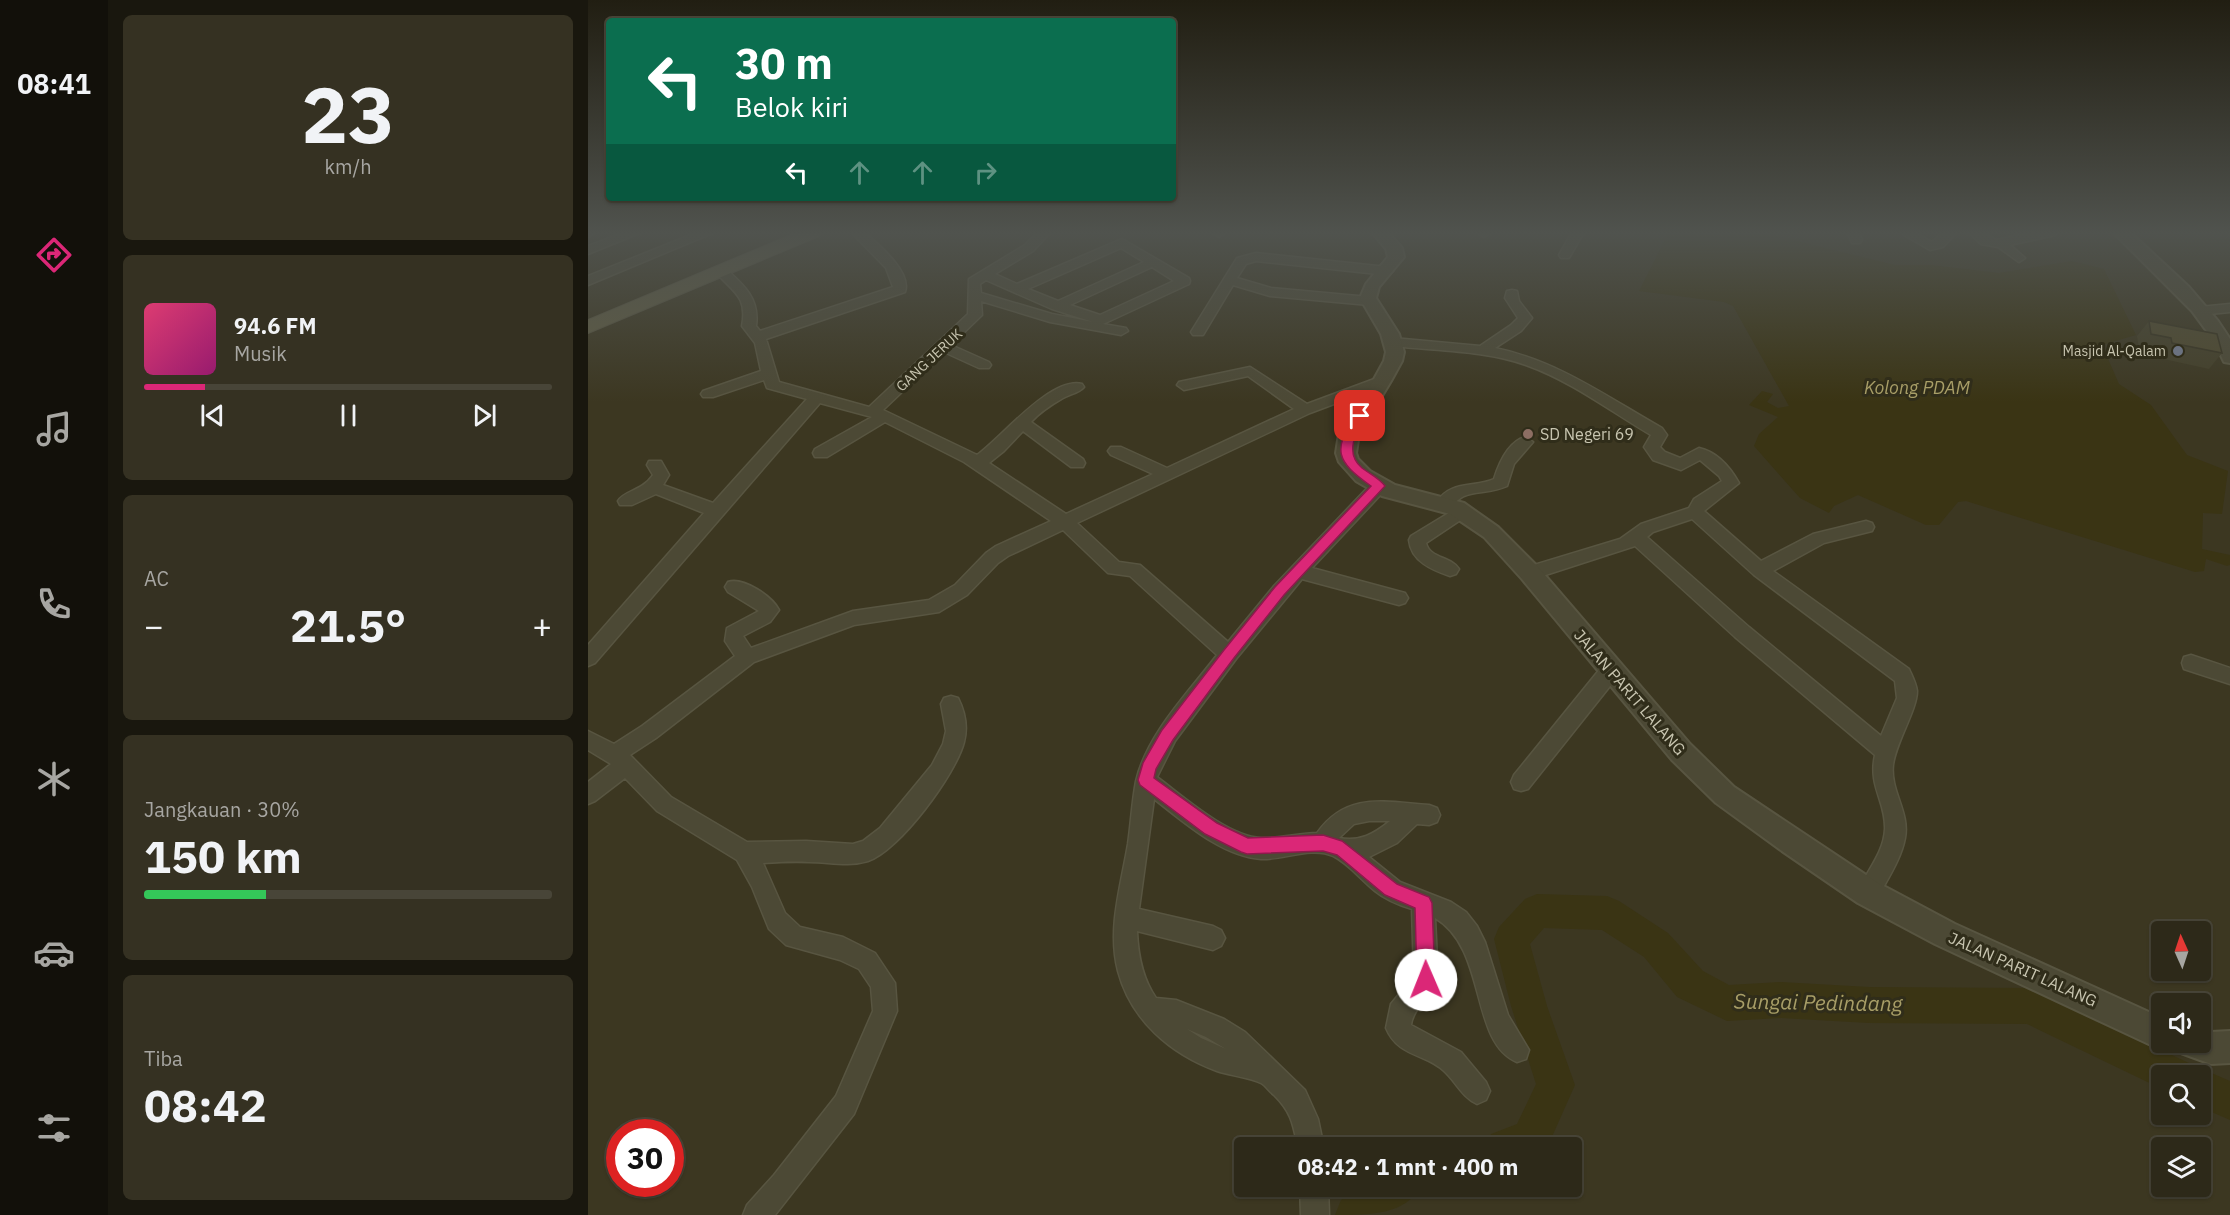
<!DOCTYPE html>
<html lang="id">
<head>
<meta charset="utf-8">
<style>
	body { margin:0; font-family:"IBM Plex Sans",sans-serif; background:#353122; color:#f1f3f6; height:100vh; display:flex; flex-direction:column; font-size:22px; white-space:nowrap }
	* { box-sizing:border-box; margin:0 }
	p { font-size:20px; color:#a7a6a2 }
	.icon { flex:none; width:33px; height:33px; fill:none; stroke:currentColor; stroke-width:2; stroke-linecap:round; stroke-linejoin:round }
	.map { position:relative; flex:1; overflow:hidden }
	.details { display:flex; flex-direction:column; gap:15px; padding:15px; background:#19170e; width:480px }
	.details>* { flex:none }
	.banner { position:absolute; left:18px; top:18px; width:570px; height:183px; border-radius:6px; box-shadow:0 2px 4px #0004,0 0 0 2px #484538; background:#0b6e4f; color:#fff; overflow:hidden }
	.needle { width:39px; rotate:357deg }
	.buttons { position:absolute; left:1563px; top:921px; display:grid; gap:12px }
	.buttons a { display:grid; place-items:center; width:60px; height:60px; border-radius:6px; background:#2d2919; box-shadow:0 2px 4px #0004,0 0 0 2px #484538; font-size:30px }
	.speed { position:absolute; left:18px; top:1119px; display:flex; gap:12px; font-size:30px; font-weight:700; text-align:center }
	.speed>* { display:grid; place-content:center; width:78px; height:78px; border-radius:50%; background:#2d2919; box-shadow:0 2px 4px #0004,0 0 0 2px #484538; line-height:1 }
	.speed .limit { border:9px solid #d22; background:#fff; color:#111 }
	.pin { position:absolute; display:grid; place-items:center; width:51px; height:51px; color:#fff; margin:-26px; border-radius:12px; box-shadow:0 3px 9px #0006 }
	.me { position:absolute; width:66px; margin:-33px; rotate:359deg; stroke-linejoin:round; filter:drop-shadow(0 0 4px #0008) }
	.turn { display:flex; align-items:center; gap:21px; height:126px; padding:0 30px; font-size:27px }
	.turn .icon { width:78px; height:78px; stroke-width:2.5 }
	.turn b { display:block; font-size:42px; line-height:51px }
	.lanes { display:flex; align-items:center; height:57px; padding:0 30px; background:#0003; justify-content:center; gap:30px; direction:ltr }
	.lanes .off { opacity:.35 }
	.big { font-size:45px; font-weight:700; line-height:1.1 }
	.details .card { flex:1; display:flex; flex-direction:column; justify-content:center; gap:9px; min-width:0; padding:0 21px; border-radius:9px; background:#353122 }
	.details .dial { align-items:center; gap:0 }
	.dial b { font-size:78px; line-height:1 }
	.song { display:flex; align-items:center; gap:18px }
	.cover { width:72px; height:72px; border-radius:9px; background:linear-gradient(135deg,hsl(340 70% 55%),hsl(320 70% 35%)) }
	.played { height:6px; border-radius:3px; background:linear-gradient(90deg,#db2777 15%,#484538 15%) }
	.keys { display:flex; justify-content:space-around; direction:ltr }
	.heat { display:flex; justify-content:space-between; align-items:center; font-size:33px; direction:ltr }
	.charge { height:9px; border-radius:4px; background:linear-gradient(90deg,#34c759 30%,#484538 0) }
	.trip { position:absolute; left:646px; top:1137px; width:348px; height:60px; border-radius:6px; background:#2d2919; box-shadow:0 2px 4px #0004,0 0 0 2px #484538; font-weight:700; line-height:60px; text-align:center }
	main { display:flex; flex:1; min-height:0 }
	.dock { display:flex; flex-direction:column; width:108px; justify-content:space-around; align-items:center; background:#12100a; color:#a7a6a2 }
	.dock .icon { width:42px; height:42px }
	.dock .selected { color:#db2777 }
	.dock b { font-size:27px; color:#f1f3f6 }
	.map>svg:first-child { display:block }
	.water { fill:#3a3414 }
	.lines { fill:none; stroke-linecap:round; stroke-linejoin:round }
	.river { fill:#3a3414; fill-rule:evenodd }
	.minor-casing { stroke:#585541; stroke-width:3 }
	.tertiary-casing { stroke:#585541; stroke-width:4 }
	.secondary-casing { stroke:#585541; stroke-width:2 }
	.minor { fill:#4c4935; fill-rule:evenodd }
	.tertiary { fill:#4c4935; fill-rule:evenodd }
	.secondary { fill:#5f5c43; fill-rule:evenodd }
	.wall { fill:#433f28 }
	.building { fill:#4e492e; stroke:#373320; stroke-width:1.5 }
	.route { fill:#db2777; stroke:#8e194d; stroke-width:1.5 }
	.worship-dot { fill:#6b7280; stroke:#302d1a; stroke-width:2 }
	.education-dot { fill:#8d6e63; stroke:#302d1a; stroke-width:2 }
	.labels { text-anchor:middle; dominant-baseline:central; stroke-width:6; stroke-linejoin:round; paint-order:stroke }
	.far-poi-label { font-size:14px; fill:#c8c5b0; stroke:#302d1a; text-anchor:end }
	.far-street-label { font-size:14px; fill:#c8c5b0; stroke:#302d1a }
	.poi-label { font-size:16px; fill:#c8c5b0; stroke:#302d1a; text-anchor:start }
	.street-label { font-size:16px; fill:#c8c5b0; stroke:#302d1a }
	.water-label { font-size:18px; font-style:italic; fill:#a89e67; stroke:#302d1a }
	.near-water-label { font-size:21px; font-style:italic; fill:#a89e67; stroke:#302d1a }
</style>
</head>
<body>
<main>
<nav class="dock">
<b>08:41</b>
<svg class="icon selected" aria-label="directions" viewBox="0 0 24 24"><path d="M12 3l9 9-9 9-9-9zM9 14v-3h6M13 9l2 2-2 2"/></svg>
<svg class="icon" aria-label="music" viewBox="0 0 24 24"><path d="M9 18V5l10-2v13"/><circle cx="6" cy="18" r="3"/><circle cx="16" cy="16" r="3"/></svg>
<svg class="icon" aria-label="phone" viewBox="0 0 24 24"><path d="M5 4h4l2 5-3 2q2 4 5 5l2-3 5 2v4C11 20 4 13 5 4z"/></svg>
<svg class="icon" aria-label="climate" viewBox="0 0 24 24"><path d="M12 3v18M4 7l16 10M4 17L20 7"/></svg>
<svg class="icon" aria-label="car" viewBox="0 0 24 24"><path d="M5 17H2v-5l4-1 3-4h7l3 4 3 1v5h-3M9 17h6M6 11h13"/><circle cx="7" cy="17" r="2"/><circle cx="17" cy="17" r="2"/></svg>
<svg class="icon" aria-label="filters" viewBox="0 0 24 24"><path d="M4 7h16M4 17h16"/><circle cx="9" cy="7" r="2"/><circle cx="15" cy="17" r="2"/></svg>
</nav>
<section class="details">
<div class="card dial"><b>23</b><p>km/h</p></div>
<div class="card">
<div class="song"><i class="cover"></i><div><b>94.6 FM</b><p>Musik</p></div></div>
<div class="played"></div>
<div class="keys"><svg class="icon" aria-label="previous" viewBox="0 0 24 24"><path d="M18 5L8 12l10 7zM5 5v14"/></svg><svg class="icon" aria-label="pause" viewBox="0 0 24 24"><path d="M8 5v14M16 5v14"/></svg><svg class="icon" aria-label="next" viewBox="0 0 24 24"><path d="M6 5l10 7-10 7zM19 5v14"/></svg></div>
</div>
<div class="card"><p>AC</p>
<div class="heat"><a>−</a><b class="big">21.5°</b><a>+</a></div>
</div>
<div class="card"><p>Jangkauan · 30%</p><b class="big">150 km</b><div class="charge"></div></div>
<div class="card"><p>Tiba</p><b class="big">08:42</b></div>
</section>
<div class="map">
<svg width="1642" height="1215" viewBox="0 0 1642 1215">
	<rect width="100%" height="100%" fill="#3c3721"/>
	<path class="water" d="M1081,232h90l136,33h36l68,8 73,-12 32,8 32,66 -34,10 17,39 32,21 36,50 41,16 -6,43 -19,-1 -1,36 28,6v10l-3,1 -21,-7 -2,12 -9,1 -229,-71 -8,1 -19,23h-13l-68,-30 -24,11 -5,7 -29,-15 -46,-52 5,-12 19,-17 -29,-12 13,-14 11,3 -6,8 11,6 11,-2 -56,-100 -9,-4 -85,-11z"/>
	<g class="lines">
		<g class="river">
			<path d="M949,894l70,2 12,5 49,32 35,38 26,14 52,-3 88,5 160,1 160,75 4,8 7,-3 30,13v39l-30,-13v-31h-38v13l-135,-65 -158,-1 -88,-5 -54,3 -50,-24 -33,-40 -42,-27 -58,-2 -14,16 17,62 28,79 -28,63h-62l6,-14 26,-10 19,-40 -25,-78 -17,-67 5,-12 26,-28z"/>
			<path d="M775,1186h58c-15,29 -52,29 -86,29l6,-15z"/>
		</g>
		<g class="minor-casing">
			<g id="minor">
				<path d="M0,232h8l-8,5z"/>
				<path d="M37,232h17l-54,22v-8z"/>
				<path d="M110,232h17l-127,53v-9z"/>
				<path d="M263,232h13c14,12 48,40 41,60l-139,47 13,43 90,25 99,-93 1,-35 56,-34 13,-13h13l-18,19 -38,23 22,10 105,-45 67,39 1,3 -1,3 -86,40 23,4 2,3 -7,4 -71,-13 -69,-21 1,14 -31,30 38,17 2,3 -2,3h-10l-35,-16 -61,58 94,45c24,-17 74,-79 105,-71l2,3c-5,6 -14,7 -21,11 -12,7 -23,14 -32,24l52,37 2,4 -2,4h-12l-48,-36 -19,20 -15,12 77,51 87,-40 -42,-19 -3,-4 3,-4h10l46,21 127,-59 -46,-33 -64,14 -7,-5 2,-3 71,-15 57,37 70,-26h10l2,3 -2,3 -77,29 -233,110 42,39 21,3 88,77 46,-56 99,-104h12l2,4 -2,4 -73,78 93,25 3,5 -3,5 -6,2 -97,-26 -66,80 -61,82 -18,36c27,20 70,59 104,61 19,1 38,-5 56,-5 30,-42 68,-31 112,-28l8,3 3,7 -3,7 -8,3 -12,-1 -20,19 -28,14 31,25 51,20 15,10 11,14 8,16 23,73 21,35 -3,9 -9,3c-48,-20 -29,-113 -82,-144l3,62c-7,16 -25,28 -27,45l50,27 25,30 4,9 -4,9 -9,4c-15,-7 -21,-22 -33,-33 -19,-18 -46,-14 -58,-43l5,-24 23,-28 -2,-67c-13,-4 -26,-9 -37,-18 -14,-11 -26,-27 -42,-35 -21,-10 -50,4 -72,3 -40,-3 -77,-37 -107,-60l-15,110 74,17 8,4 4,8 -4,8 -8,4 -76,-19c1,24 5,47 19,67l20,2 48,19 21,13 60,58 13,29 6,29h-26c-5,-24 -6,-35 -24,-53 -4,-3 -9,-10 -13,-12 -10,-5 -32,-8 -44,-12 -47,-17 -86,-51 -99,-100 -11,-42 3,-85 10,-127 3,-21 4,-42 8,-63 11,-47 52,-88 81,-126l-87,-79 -22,-3 -45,-43 -55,26 -10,7 -31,32 -28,17 -85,13 -100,37 -98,76 -26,17 41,42 76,45 59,-1 47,3 10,-3 17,-13 52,-63 11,-21 3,-13 -5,-27 3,-6 7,-2 7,2c7,14 10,29 6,44 -8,32 -65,109 -96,119 -20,6 -39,1 -59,1 -16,-1 -31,0 -46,1l22,50 15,14 43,10 32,16 20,30 2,28 -43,103 -79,101h-32l4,-10 27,-30 62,-79 37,-85 -2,-24 -12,-18 -19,-9 -54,-15 -17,-16 -17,-42 -15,-27 -80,-49 -32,-33 -30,23 -7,3v-22l23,-18 -23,-14v-19l26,13 28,-18 93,-70 -10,-15 2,-13 32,-17 -31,-19 -3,-5 3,-5c15,-5 44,14 51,28l-9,12 -27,14 8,12 102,-37 76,-11 26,-15 31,-32 10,-7 55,-25 -87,-59 -79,-40 -58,35h-12l-2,-4 2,-4 57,-32 -52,-14 -225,260 -7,3v-21l116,-132 -48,-19 -24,11h-12l-2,-4c7,-11 23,-9 35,-26l-6,-10 2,-4h12l8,14 -6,10 50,18 94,-104 -40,-11 -3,-8 -51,17h-10l-2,-3 2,-3 58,-20 -6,-28 -13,-17c6,-31 -10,-34 -27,-55l2,-3h8c19,17 35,31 31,58l4,5 133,-44 -7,-19zM533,248l23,14 -86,39 -30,-12zM564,267l22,14 -74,34 -30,-10zM398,280l66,29 41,13 -41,-8 -71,-21 -1,-9zM781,821h21c-16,13 -30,21 -51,17l15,-14zM599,1029l19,8 20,12 -25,-11z"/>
				<path d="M638,232l-7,5 -6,-4 1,-1z"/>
				<path d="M889,232h12l1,1 -6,4z"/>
				<path d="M984,232h12l-15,26h-8l-2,-3z"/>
				<path d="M1259,232h12l3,8 -2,3h-8z"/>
				<path d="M1311,232h15l18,10 12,-10h13l-14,15 -13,3z"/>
				<path d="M1380,232h14l14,8 38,-8h23l-2,3 -45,10 15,13 -6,4 -21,-15 -17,-3z"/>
				<path d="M668,253l131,14 6,4 -6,4 -131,-14 -10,3 -9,14 34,10 98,9 7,4 -7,4 -99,-9 -37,-11 -30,50h-10l-2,-3 46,-74z"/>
				<path d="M924,290l5,1 2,10 13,17 -11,13 -26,17c63,13 112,49 167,80l5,7 -7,12 5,5 15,6 19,-10c18,4 31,19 40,35l-35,28 57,50 52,-27 53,-13 6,2 2,4 -2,4 -48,12 -51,28 136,98c3,7 7,14 8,22 0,19 -21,51 -24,74 -3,26 17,47 12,73 -4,22 -19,43 -29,63l-8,3 -8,-3 -3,-8c9,-21 27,-40 28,-64 1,-28 -17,-42 -10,-74l-140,-118 -100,-91 -105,34 -6,-2 -3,-5 3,-5 96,-29 21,-15 48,-16 5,-9 28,-18 -3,-5 -19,-16 -19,10 -28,-10 -9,-13 7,-12c-41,-24 -80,-54 -125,-70 -42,-15 -89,-14 -133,-19l-7,-4 7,-4 87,8 31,-21 7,-7 -13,-20 2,-7zM1104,519l62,56 141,106 2,17 -16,38 -132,-109 -102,-90 6,-5z"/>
				<path d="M1642,304v8l-30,3 -7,-4 7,-4z"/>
				<path d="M937,437l8,5 -19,22 -7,22c-15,7 -31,5 -43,10 -10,5 -14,15 -26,11l-2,-4c14,-23 38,-15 58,-24 5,-16 14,-37 31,-42z"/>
				<path d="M874,505l6,2 2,4 -2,4 -42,28c4,16 25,13 33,26l-3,5 -6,2c-18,-6 -39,-15 -41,-36l2,-4z"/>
				<path d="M1603,655l39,13v16l-46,-15 -2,-6 2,-6z"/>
				<path d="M1023,662l7,2 2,6 -2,6 -90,113 -7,2 -7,-2 -3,-7 3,-7 90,-111z"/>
				<path d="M712,1186h28l1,29h-28z"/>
			</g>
		</g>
		<g class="tertiary-casing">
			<g id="tertiary">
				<path d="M784,232h16l14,16 2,9 -25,30 -3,11 23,36 5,18 -2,9 -11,20 -32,53 -3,19 2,6 12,12 25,14 69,18 34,24 40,40 152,177 44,43 144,96 77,41 207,94v24h12l-1,3 -11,4 -11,-4 -216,-101 -77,-41 -76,-52 -66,-48 -44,-43 -150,-181 -38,-42 -34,-23 -68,-18 -26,-15 -17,-19 -3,-9 3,-19 34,-53 11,-20 2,-9 -5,-18 -21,-36 6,-14 22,-27 -2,-8z"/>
				<path d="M1525,232h17l59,55 29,34 12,18v24l-6,-1 -10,-21 -22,-30z"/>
				<path d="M1612,1029l11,3 19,-1v32l-19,1 -30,-11 -4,-11h23z"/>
			</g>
		</g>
		<g class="secondary-casing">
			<path id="secondary" d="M210,232h24l-3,4 -231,97v-13z"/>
		</g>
		<use href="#minor" class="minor"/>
		<use href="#tertiary" class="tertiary"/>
		<use href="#secondary" class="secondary"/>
	</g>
	<path class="wall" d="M1561,321l73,32 -13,16 -50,-11v-5l-20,-4 -2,-13z"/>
	<path class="building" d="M1561,321l68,13 5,19 -50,-10 -1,-5 -20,-4z"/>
	<linearGradient id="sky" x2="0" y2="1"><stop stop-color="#211e12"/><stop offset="0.58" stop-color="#50534e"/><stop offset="1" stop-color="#50534e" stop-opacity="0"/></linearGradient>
	<rect width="1642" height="402" fill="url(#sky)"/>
	<path class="route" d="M772,413l6,3c-10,16 -22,37 -4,52 8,6 17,10 23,18l-101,109 -50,63 -61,82 -17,29 -2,9 63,45 31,15 75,-3 19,6 55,43 32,13 3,6 3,77 -3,6 -6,3 -7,-3 -2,-6 -2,-72 -30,-13 -48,-40 -14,-4 -76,3 -6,-2 -36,-18 -65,-49 -2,-5 5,-17 19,-33 62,-80 51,-63 96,-101c-35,-25 -39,-35 -15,-72z"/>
	<circle class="worship-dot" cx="1590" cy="351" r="6"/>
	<circle class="education-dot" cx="940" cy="434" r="6"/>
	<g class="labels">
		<g class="far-poi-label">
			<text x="1578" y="351">Masjid Al-Qalam</text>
		</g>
		<g class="far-street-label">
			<text transform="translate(341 360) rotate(-43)">GANG JERUK</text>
		</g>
		<g class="poi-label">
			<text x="952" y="434">SD Negeri 69</text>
		</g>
		<g class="street-label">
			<text transform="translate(1042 692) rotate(49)">JALAN PARIT LALANG</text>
			<text transform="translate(1435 969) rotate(24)">JALAN PARIT LALANG</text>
		</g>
		<g class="water-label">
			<text x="1329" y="387">Kolong PDAM</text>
		</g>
		<g class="near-water-label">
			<text transform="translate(1230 1002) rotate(1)">Sungai Pedindang</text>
		</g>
	</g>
</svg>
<div class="buttons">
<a><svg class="needle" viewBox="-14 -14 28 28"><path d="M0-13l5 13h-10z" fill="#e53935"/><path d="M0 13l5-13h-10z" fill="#a7a6a2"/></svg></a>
<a><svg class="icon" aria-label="sound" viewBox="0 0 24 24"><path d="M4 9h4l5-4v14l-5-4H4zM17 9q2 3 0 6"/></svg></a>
<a><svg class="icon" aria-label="search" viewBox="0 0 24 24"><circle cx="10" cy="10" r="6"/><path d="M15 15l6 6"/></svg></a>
<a><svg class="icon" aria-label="layers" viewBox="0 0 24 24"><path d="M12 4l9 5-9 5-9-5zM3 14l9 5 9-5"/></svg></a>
</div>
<div class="speed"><div class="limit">30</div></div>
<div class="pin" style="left:772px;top:416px;background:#d93025"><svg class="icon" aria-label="arrive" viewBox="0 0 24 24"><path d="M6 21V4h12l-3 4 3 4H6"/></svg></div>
<svg class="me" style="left:838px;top:980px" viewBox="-20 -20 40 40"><circle r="19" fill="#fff"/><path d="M0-13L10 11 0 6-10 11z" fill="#db2777"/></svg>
<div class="trip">08:42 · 1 mnt · 400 m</div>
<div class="banner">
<div class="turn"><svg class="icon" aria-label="left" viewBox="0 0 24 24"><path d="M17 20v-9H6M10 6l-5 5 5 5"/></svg><div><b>30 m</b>Belok kiri</div></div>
<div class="lanes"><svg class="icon" aria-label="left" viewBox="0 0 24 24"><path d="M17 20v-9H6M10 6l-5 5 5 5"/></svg><svg class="icon off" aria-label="ahead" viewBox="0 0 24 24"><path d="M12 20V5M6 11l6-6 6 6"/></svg><svg class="icon off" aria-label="ahead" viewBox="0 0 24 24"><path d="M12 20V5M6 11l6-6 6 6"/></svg><svg class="icon off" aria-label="right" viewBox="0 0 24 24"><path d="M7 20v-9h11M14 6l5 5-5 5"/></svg></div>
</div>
</div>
</main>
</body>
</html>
